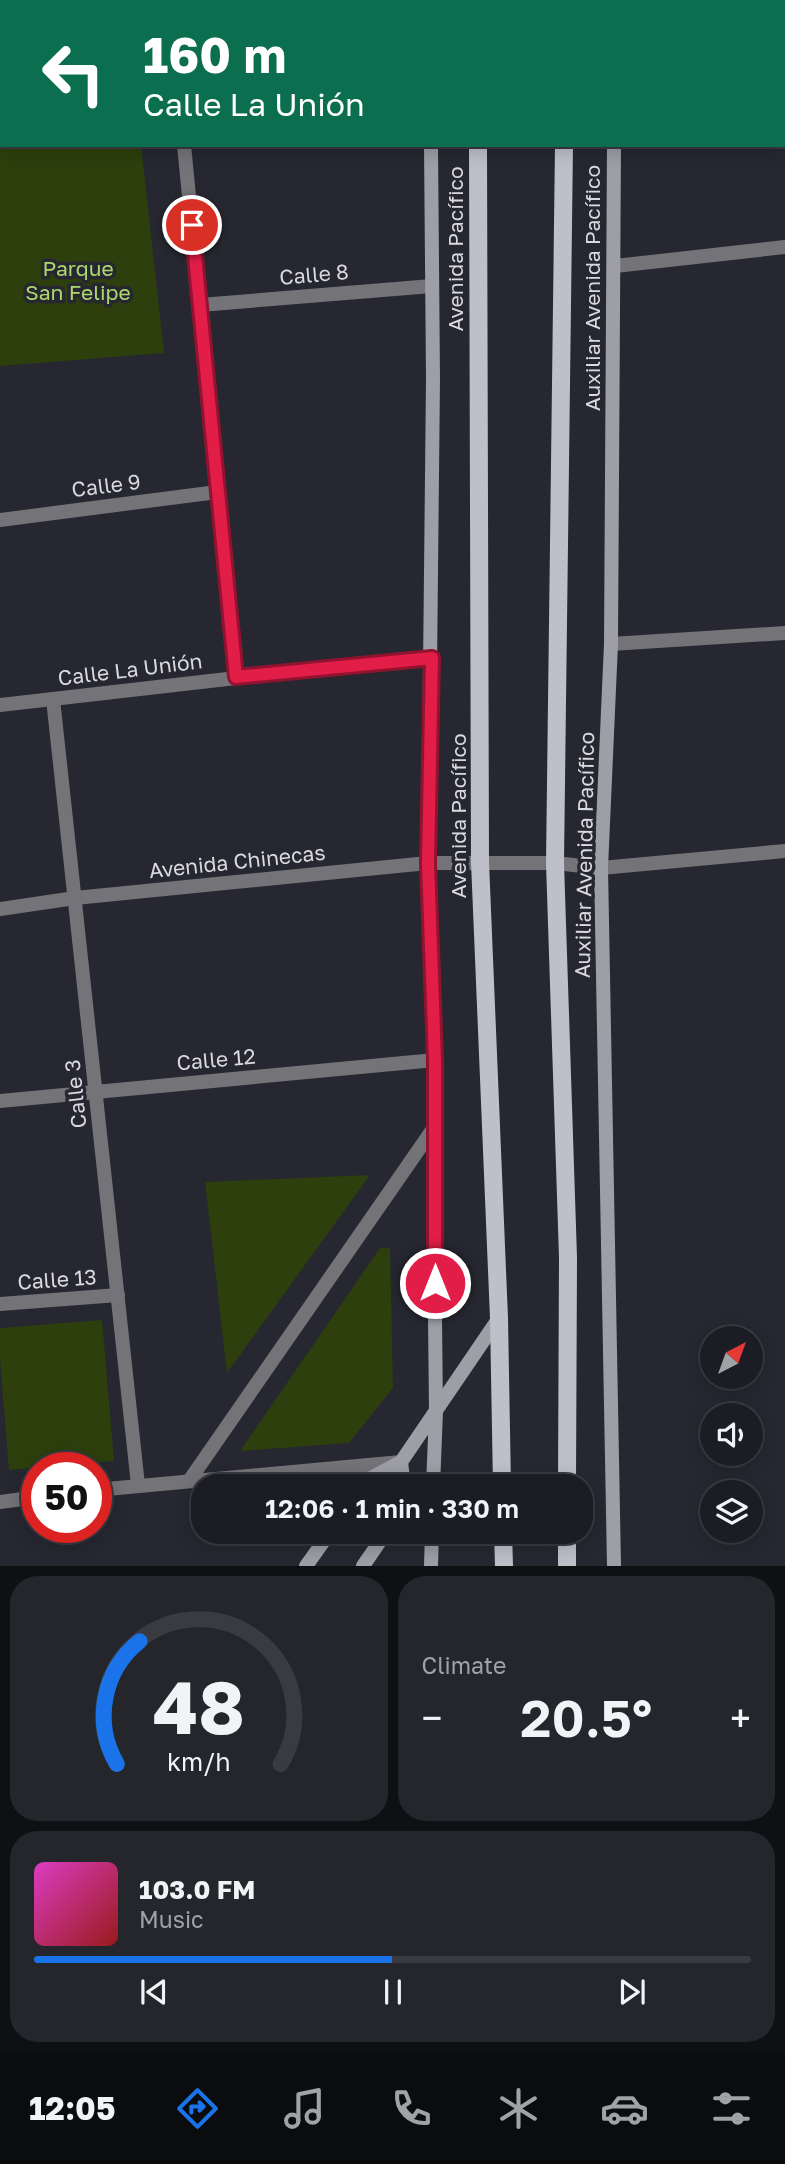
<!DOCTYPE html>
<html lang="en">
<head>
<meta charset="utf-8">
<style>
	body { margin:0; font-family:"Golos Text",sans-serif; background:#25262c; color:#f1f3f6; height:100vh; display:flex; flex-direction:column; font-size:26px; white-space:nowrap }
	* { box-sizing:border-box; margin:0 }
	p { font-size:23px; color:#a0a2a6 }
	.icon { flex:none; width:38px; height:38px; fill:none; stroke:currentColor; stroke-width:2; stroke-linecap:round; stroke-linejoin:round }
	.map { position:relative; height:1566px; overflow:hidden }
	.panel { display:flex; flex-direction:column; gap:10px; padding:10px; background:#0f1014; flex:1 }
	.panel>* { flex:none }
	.hud { position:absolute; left:0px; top:0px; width:786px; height:147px; box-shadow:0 4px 18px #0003,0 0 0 2px #3a3b41; background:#0b6e4f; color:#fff; overflow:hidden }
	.needle { width:46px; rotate:41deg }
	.tools { position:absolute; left:700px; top:1326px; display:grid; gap:14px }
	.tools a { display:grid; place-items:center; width:63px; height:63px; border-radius:50%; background:#1c1d24; box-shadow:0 4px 18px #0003,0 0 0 2px #3a3b41; font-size:35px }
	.speed { position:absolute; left:21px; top:1452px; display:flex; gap:14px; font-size:35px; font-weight:700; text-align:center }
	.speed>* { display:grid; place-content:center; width:91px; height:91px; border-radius:50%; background:#1c1d24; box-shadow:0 4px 18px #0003,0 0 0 2px #3a3b41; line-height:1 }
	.speed .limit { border:10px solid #d22; background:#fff; color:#111 }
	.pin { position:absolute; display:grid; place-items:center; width:60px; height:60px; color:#fff; margin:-30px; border:4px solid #fff; border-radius:50%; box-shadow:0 2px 7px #0007 }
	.me { position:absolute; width:77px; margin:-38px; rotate:0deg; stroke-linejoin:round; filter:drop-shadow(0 0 5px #0008) }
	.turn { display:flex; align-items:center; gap:24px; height:147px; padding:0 28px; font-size:32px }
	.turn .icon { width:91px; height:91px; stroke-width:2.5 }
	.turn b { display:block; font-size:49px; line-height:60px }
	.big { font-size:52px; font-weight:600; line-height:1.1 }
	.panel .tile { flex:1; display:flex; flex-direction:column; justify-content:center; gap:10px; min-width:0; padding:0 24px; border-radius:28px; background:#25262c }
	.panel .dial { align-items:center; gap:0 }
	.dial svg { height:182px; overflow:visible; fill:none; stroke:#3a3b41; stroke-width:7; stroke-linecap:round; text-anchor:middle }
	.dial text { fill:#f1f3f6; stroke:none }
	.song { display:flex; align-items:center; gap:21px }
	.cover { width:84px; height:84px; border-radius:10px; background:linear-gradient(135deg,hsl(310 70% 55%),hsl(0 70% 35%)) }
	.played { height:7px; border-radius:4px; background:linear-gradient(90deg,#1a73e8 50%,#3a3b41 50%) }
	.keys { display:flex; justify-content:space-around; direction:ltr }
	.heat { display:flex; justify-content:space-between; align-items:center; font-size:38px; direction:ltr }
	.panel .tiles { flex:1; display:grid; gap:10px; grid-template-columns:1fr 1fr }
	.tile:last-child { grid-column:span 2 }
	.trip { position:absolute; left:191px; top:1474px; width:402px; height:70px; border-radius:28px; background:#1c1d24; box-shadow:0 4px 18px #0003,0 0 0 2px #3a3b41; font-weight:600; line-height:70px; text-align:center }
	.menu { display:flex; height:112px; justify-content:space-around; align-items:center; background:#0b0c0e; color:#a0a2a6 }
	.menu .icon { width:49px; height:49px }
	.menu .selected { color:#1a73e8 }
	.menu b { font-size:32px; color:#f1f3f6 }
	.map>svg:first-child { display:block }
	.green { fill:#2d3f0d }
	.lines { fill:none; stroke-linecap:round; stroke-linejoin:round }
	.street { stroke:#737378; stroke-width:14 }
	.secondary { stroke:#9d9ea6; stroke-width:14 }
	.primary { stroke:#bebfc9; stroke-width:18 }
	.route-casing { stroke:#92132f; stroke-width:18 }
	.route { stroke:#e11d48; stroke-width:12 }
	.labels { text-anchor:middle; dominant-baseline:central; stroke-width:7; stroke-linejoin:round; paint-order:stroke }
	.street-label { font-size:21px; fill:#d9d9df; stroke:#262730 }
	.park-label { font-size:21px; fill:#add86d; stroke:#262730 }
</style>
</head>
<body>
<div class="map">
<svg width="785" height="1566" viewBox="0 0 785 1566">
	<rect width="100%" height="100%" fill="#262730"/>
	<g class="green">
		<path d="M0,144l141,1 23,208 -164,13z"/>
		<path d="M370,1175l-143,198 -22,-191z"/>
		<path d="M380,1248h10l3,140 -44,55 -109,8z"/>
		<path d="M102,1320l12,141 -105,9 -9,-111v-31z"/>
	</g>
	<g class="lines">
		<g class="street">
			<path d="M169,0v2"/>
			<path d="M0,133h2"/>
			<path d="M184,145l52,533"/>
			<path d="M615,266l170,-19"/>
			<path d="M200,305l232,-19"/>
			<path d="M0,520l217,-28"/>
			<path d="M611,644l174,-11"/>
			<path d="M53,699l85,786"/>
			<path d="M0,705l236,-27 196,-20"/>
			<path d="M0,909l75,-11 353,-35h127l46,5 184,-17"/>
			<path d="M0,1101l435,-41"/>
			<path d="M0,1304l118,-9"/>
			<path d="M189,1481l244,-352"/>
			<path d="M96,1490l305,-28"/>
			<path d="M0,1502l37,-5"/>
		</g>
		<g class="secondary">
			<path d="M429,0v2"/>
			<path d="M614,0v2"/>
			<path d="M431,145l2,234 -5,484 7,197 -2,69 3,282 -3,75"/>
			<path d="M614,145l-3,499 -10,224 13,698"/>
			<path d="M401,1462l3,24"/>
			<path d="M364,1486l7,-8 30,-16 98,-144"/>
			<path d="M306,1566l25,-35"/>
			<path d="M363,1566l24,-35"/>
			<path d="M431,1566l1,-35"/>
		</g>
		<g class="primary">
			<path d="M479,2v-2"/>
			<path d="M566,2v-2"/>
			<path d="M478,145l2,717 19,456 3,168"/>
			<path d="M564,145l-9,718 13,394 -1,229"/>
			<path d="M503,1531l1,35"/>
			<path d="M567,1566v-35"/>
		</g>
	</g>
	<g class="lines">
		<g class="route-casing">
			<path id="route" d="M192,225l44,452 196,-19 -4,205 7,197v223"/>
		</g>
		<use href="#route" class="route"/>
	</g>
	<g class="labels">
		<g class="street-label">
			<text transform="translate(455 249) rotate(-90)">Avenida Pacífico</text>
			<text transform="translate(314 274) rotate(-5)">Calle 8</text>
			<text transform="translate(592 288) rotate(-90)">Auxiliar Avenida Pacífico</text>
			<text transform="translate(106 485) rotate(-7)">Calle 9</text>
			<text transform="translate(130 669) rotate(-7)">Calle La Unión</text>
			<text transform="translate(458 816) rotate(-90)">Avenida Pacífico</text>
			<text transform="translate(584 855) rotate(-89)">Auxiliar Avenida Pacífico</text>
			<text transform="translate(237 861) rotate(-6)">Avenida Chinecas</text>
			<text transform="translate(216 1059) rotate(-5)">Calle 12</text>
			<text transform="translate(75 1094) rotate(-96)">Calle 3</text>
			<text transform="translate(57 1279) rotate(-4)">Calle 13</text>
		</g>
		<g class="park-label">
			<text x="78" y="268">Parque<tspan x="78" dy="24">San Felipe</tspan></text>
		</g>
	</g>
</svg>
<div class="tools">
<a><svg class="needle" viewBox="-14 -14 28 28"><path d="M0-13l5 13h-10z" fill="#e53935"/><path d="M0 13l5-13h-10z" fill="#a0a2a6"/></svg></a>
<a><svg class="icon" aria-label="sound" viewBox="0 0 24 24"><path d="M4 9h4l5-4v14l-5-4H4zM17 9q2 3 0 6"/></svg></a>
<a><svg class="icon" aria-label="layers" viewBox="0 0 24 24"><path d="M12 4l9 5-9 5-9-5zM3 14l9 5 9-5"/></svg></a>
</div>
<div class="speed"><div class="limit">50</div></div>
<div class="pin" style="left:192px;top:225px;background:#d93025"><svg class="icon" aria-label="arrive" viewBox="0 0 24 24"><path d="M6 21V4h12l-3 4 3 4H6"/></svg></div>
<svg class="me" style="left:435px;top:1283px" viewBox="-20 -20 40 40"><circle r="17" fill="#e11d48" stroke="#fff" stroke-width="3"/><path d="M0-11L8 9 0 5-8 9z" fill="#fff"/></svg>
<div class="trip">12:06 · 1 min · 330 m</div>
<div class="hud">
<div class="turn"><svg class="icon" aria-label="left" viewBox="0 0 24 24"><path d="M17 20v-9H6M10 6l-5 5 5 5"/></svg><div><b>160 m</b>Calle La Unión</div></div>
</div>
</div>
<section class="panel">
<div class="tiles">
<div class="tile dial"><svg viewBox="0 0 100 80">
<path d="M14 69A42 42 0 1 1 86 69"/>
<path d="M14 69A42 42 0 0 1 24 15" stroke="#1a73e8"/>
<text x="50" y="56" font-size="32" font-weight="700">48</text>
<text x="50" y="72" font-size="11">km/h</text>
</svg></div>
<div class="tile"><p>Climate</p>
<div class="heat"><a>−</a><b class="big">20.5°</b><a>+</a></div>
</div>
<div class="tile">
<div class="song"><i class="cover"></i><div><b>103.0 FM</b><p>Music</p></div></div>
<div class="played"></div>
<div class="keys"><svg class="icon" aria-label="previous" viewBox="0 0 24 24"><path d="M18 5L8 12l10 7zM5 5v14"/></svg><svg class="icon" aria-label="pause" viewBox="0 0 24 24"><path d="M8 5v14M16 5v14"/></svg><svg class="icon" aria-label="next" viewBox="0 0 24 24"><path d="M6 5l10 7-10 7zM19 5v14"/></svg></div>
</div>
</div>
</section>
<nav class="menu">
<b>12:05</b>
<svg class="icon selected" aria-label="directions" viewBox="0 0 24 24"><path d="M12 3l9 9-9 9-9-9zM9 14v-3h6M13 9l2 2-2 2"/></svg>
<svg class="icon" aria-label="music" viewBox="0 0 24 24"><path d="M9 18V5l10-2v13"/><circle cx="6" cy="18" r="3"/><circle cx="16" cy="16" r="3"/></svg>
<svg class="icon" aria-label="phone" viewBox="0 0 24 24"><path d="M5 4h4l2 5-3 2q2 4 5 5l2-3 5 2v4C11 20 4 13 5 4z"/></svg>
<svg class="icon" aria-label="climate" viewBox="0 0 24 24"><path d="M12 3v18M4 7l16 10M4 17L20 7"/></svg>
<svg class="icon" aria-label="car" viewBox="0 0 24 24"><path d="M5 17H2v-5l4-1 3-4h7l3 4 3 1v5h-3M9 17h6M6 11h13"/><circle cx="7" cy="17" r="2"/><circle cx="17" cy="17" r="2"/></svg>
<svg class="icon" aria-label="filters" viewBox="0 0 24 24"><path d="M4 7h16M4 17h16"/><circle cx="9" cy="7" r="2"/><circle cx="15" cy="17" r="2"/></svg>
</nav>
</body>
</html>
